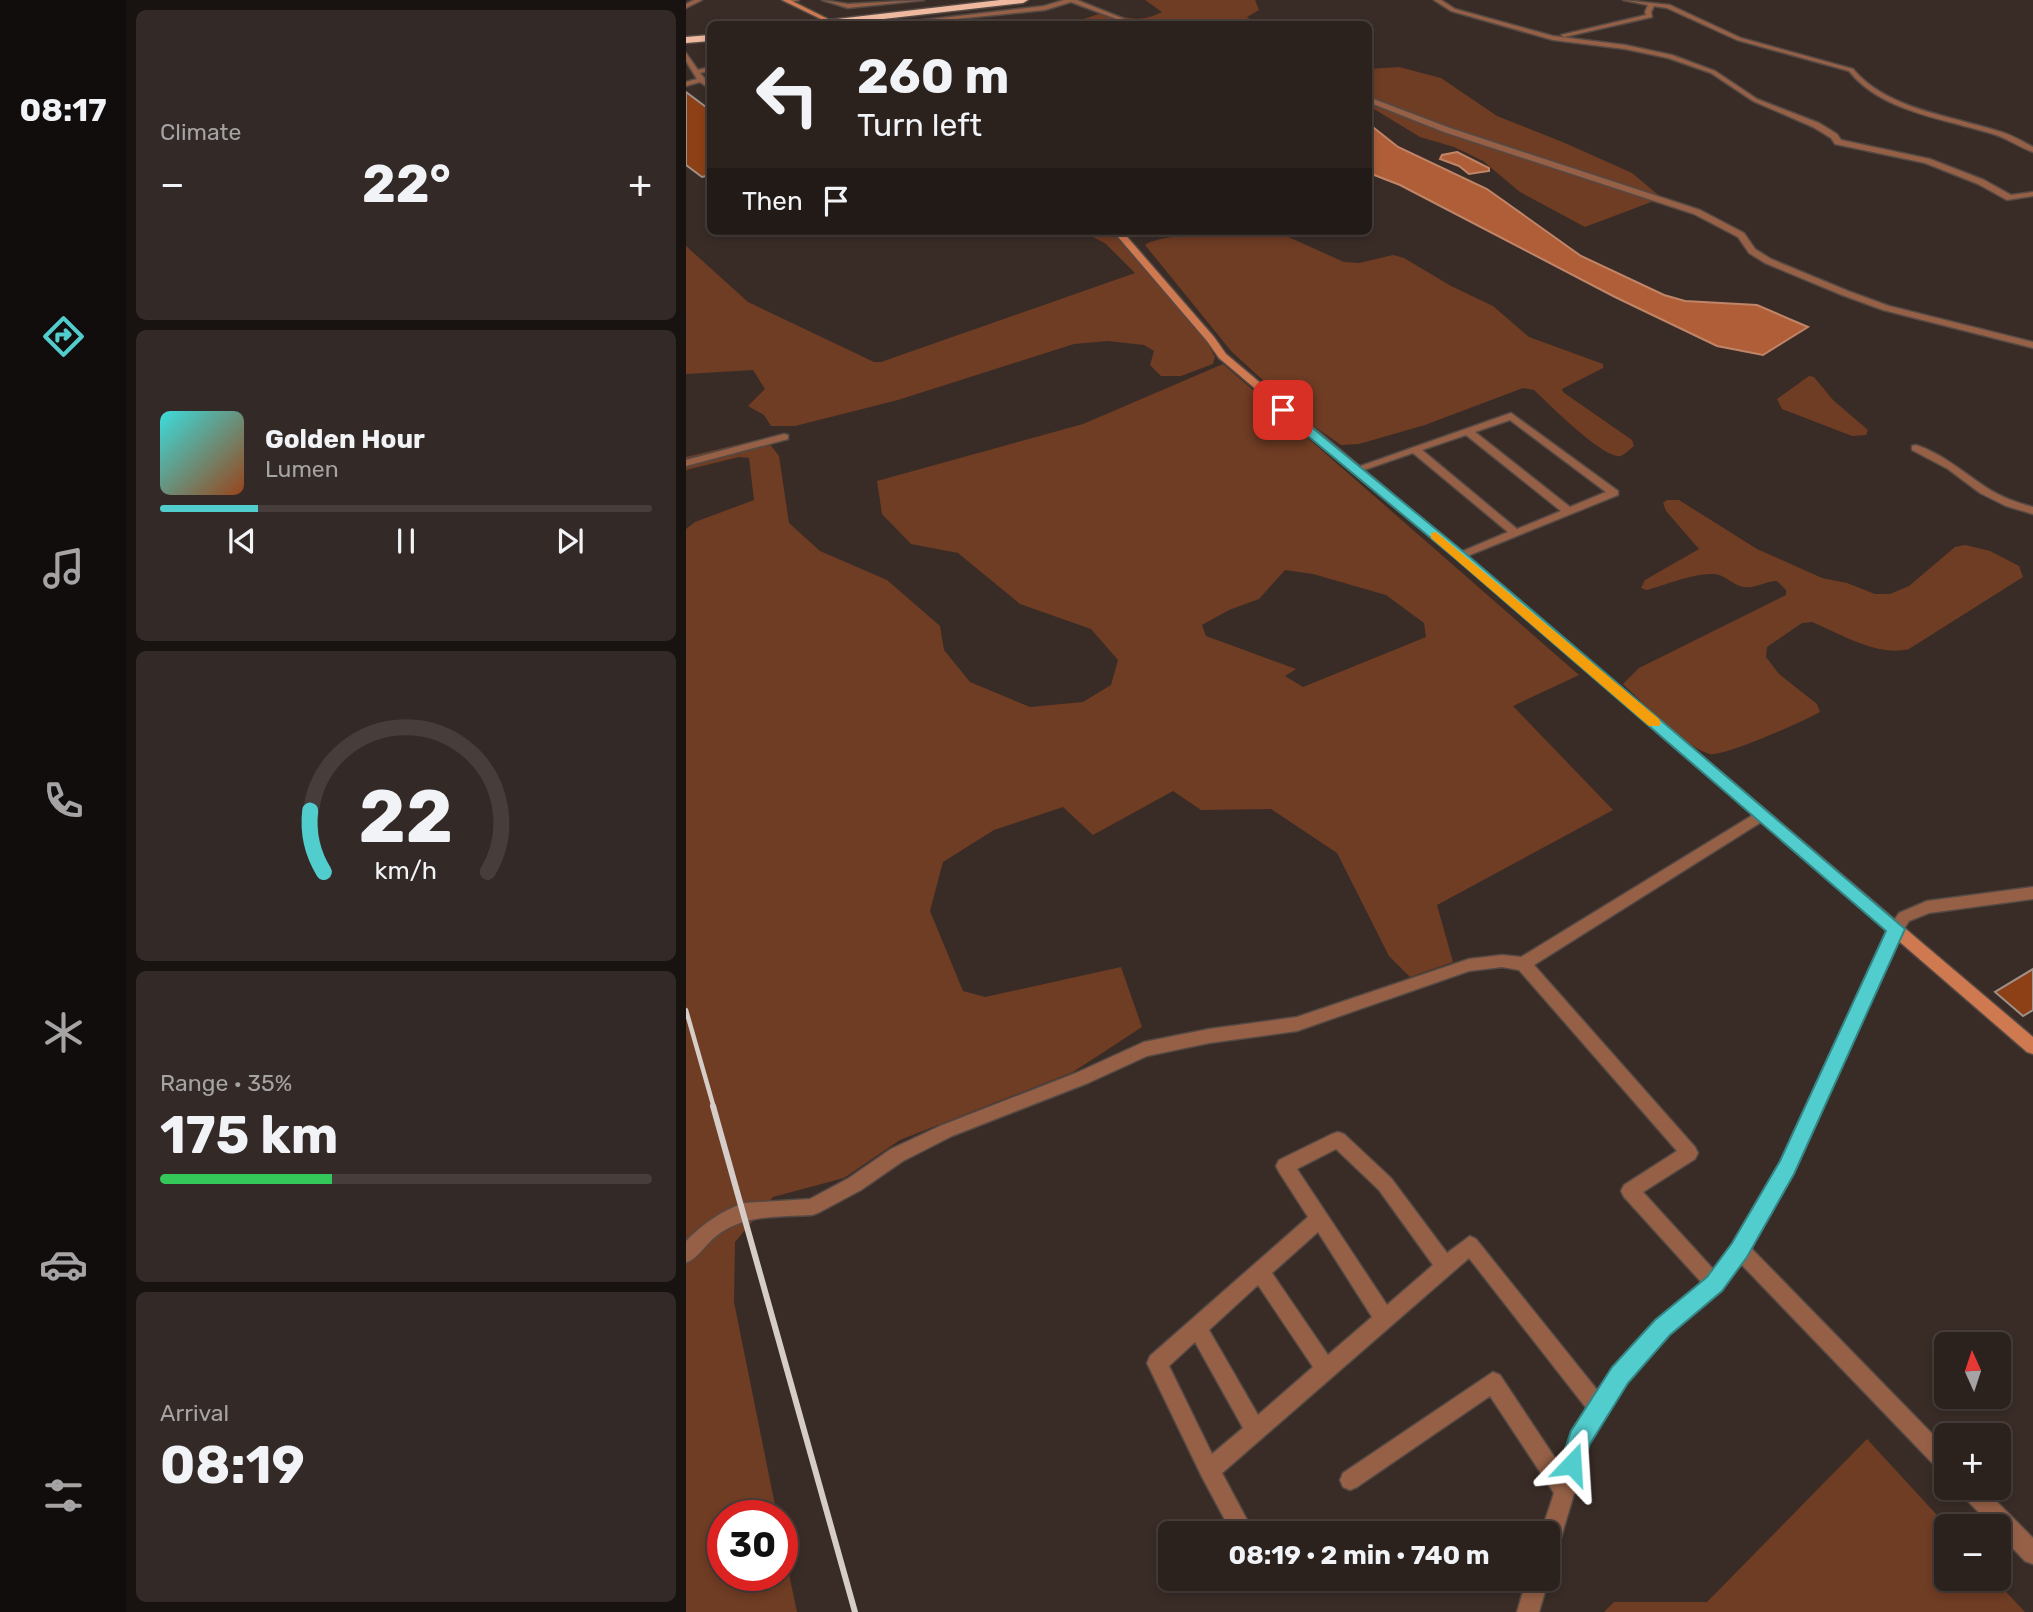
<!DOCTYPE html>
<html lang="en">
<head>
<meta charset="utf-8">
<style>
	body { margin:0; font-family:Rubik,sans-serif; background:#332926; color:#f1f3f6; height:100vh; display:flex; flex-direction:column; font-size:26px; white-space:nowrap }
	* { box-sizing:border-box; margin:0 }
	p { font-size:23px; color:#a6a3a4 }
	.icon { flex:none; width:38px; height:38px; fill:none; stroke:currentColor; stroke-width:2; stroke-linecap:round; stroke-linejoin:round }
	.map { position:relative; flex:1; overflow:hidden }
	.side { display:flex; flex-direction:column; gap:10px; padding:10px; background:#181210; width:560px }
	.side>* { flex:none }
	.hud { position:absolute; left:21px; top:21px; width:665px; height:214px; border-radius:10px; box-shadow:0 4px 10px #0003,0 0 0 2px #473e3b; background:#2b211d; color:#f1f3f6; overflow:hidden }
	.needle { width:46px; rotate:357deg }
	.controls { position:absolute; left:1248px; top:1332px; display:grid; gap:14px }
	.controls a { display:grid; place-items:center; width:77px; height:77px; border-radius:10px; background:#2b211d; box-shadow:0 4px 10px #0003,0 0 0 2px #473e3b; font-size:35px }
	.speed { position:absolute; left:21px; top:1500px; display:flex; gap:14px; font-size:35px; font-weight:700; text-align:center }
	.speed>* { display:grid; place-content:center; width:91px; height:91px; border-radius:50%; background:#2b211d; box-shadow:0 4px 10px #0003,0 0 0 2px #473e3b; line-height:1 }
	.speed .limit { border:10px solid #d22; background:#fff; color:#111 }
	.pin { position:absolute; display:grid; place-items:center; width:60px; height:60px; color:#fff; margin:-30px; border-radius:14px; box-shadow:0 4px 10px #0006 }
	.me { position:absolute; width:77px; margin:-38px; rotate:20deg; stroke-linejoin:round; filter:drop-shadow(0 0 5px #0008) }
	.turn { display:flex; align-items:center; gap:24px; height:147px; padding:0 35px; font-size:32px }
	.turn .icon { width:91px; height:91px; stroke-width:2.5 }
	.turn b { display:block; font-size:49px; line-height:60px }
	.then { display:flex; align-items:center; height:66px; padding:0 35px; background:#0003; gap:14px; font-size:26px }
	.big { font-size:52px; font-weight:700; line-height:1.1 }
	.side .widget { flex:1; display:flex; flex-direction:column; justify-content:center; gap:10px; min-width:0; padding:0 24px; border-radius:10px; background:#332926 }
	.side .dial { align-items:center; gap:0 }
	.dial svg { height:182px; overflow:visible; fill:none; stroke:#473e3b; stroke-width:7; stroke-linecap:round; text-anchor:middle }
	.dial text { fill:#f1f3f6; stroke:none }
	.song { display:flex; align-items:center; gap:21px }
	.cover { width:84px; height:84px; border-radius:10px; background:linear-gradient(135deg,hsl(180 70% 55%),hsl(20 70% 35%)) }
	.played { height:7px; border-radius:4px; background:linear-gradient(90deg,#52cdcd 20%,#473e3b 20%) }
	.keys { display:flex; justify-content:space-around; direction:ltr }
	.heat { display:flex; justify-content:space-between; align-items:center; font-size:38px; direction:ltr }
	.charge { height:10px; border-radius:5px; background:linear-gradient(90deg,#34c759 35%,#473e3b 0) }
	.trip { position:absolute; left:472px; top:1521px; width:402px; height:70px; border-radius:10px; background:#2b211d; box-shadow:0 4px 10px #0003,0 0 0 2px #473e3b; font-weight:700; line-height:70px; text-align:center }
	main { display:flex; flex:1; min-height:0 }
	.dock { display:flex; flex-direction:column; width:126px; justify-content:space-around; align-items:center; background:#110d0c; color:#a6a3a4 }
	.dock .icon { width:49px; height:49px }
	.dock .active { color:#52cdcd }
	.dock b { font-size:32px; color:#f1f3f6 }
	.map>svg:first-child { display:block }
	.green { fill:#6f3c24; fill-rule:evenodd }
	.water { fill:#af5e37; stroke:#c08568; stroke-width:2 }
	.building { fill:#8d3f15; stroke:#9f9089; stroke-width:2 }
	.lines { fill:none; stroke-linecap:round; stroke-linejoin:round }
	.street-casing { stroke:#554944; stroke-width:3 }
	.secondary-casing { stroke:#554944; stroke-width:3 }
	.highway-casing { stroke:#554944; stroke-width:3 }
	.street { fill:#966047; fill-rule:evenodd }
	.secondary { fill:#cf7950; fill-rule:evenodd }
	.highway { fill:#efb9a0; fill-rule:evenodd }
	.rail-far1 { stroke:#d6cdc9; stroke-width:4.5 }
	.rail { stroke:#d6cdc9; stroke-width:6 }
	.route { fill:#52cdcd; stroke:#358585; stroke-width:2 }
	.slow { fill:#f59e0b }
</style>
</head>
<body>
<main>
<nav class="dock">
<b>08:17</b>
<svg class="icon active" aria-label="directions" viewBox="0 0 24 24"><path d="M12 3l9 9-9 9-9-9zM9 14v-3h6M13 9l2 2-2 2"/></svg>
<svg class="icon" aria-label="music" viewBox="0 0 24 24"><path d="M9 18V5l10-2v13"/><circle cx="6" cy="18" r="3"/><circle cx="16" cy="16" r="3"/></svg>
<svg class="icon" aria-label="phone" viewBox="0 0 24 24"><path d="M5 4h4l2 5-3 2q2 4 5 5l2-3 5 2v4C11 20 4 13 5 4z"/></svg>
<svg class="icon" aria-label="climate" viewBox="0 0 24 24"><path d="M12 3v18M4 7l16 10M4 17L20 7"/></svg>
<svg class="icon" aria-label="car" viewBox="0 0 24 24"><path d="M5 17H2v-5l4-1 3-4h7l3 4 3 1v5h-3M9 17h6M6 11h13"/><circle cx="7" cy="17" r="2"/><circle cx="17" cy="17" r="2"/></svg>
<svg class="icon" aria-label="filters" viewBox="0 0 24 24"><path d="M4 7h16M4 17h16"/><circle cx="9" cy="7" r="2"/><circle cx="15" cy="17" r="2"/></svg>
</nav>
<section class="side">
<div class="widget"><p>Climate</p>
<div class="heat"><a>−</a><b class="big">22°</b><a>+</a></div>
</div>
<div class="widget">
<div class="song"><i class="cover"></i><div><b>Golden Hour</b><p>Lumen</p></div></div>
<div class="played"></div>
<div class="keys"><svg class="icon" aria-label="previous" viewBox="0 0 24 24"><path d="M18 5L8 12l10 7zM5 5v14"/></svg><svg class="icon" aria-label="pause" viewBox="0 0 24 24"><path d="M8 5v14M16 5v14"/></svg><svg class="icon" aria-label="next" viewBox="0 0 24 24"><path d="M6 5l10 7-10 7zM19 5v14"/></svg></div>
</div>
<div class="widget dial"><svg viewBox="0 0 100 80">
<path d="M14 69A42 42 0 1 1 86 69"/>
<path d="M14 69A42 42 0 0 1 8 42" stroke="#52cdcd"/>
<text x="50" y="56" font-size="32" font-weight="700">22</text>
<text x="50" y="72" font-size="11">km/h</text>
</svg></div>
<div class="widget"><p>Range · 35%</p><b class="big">175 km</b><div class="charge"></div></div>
<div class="widget"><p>Arrival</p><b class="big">08:19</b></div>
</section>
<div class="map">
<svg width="1347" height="1612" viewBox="0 0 1347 1612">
	<rect width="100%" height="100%" fill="#392c27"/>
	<g class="green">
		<path d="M459,0h110l4,10 -12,7 10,7h-189l40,-13c20,9 34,11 54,1z"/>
		<path d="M713,67l42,11 56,38 68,27 67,30 30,25 -77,29 -65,-35 -37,-31 -29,-14 -34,-10 -51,-31 -1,-37z"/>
		<path d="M396,231h30l93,107 10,19 -2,7 -32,12h-20l-11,-11 4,-14 -10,-6 -36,-4 -34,3 -176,56 -103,26h-24l-7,-11 -16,-9 17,-17 -12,-19 -67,4v-128l62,56 126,60h7l254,-89 -29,-29z"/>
		<path d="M542,231h47l69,31 15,1 34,-8 11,3 47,28 42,20 36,31 74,27v4l-41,21 1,3 69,48 2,6c-4,3 -9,8 -13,10 -17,4 -73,-53 -87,-66l-11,-2 -98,37 -66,19 -18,1 -30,-21 -79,-72 -87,-107c11,-9 66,-13 83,-14z"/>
		<path d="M537,364l356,311 -66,31 100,104 -176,95 16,57 -43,15 -21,-21 -52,-103 -66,-44 -70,1 -28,-19 -80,44 -30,-28 -69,23 -51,32 -13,49 33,80 22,6 136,-30 21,60 -69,45 -173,68 -56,38 -71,19 -38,45 -1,60 43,213 -54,1v59h59v-34l15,71h-111v-1083l9,-7 59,-22 -5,-42 -10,-1 -53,13v-13l79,-19 14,18 10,67 31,28 67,29 53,46 4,24 26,32 60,25 53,-5 28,-17 7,-25 -27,-31 -71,-25 -62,-51 -47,-9 -29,-30 -5,-33 206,-57zM599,570l28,4 73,21 38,28 2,14 -123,50 -18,-11 11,-7 -90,-33 -4,-11 27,-15 30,-11z"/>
		<path d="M1123,376l5,1 19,23 35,30 -2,5 -14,1 -70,-27 -5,-10z"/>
		<path d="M981,500h12l78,49 65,29 25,5 28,11h15l19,-8 46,-39 10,-2 25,6 29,15 4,11 -114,72c-32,8 -68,-15 -97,-27l-10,1 -35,24 -1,10 13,17 38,30 3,8c-16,9 -96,45 -110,42 -23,-5 -68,-52 -87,-70l16,-16 147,-73v-5l-9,-9c-12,0 -22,8 -33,6 -9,-1 -16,-9 -25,-12 -17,-5 -54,10 -72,15l-6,-2 4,-8 54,-31 -33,-38 -3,-8z"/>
		<path d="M1181,1439l80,87 -1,52 48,1 31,33h-421l10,-10h93z"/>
	</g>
	<g class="water">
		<path d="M683,124l29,23 89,42 94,67 83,39 21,6 72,4 51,22 -45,28 -46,-9 -102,-49 -215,-112 -31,-12z"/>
		<path d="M771,152l32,16v3l-20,3 -10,-8 -19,-7 2,-4z"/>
	</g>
	<g class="building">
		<path d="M0,92l24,18v65l-8,2 -16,-12z"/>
		<path d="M1347,969v41l-10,6 -28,-24z"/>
	</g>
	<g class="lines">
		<g class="street-casing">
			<g id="street">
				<path d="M8,0h8l-16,8v-4z"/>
				<path d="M100,0h13l-11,3z"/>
				<path d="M136,0l26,4 76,-4 -76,8z"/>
				<path d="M378,0h13l60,24h-7l-59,-22 -26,8 -139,14h-16l154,-18z"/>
				<path d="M748,0h7l14,9 98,27 72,9 47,10 43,16 42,28 62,24 18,11 4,6 89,19 54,21 27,15 22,-3v4l-26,4 -29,-16 -53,-21 -90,-19 -4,-6 -18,-11 -60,-26 -42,-28 -43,-15 -43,-9 -72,-9 -102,-29z"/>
				<path d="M937,0l47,5 71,33 112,31c33,40 98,47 145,62 12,3 24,10 35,16v5c-14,-5 -26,-14 -40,-18 -47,-15 -112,-22 -144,-63l-112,-31 -70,-32 -13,-2 -3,6 1,5 -88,20 -3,-2 85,-20 -1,-3 3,-7z"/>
				<path d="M0,53l12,17 12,-3v4l-10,2 10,11v5l-10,-7 -14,4v-4l11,-3 -11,-18z"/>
				<path d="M682,97l82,31 250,82 44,23 11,16 16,10 77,32 41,15 144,36v6l-150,-38 -41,-15 -77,-32 -16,-10 -11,-16 -44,-23 -250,-82 -76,-30z"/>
				<path d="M485,231h45l-4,3 -32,2z"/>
				<path d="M825,413l107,78v4l-158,64 -6,-3 2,-2 52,-22 -95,-79 -52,18h-8l-1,-2zM824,420l96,72 -36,15 -95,-75zM780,435l95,76 -44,18 -95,-79z"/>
				<path d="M98,434l4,1v4l-102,27v-6z"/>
				<path d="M1230,445c27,9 48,28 71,43 14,9 30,15 46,19v7l-27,-8 -26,-13 -32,-24 -36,-19v-4z"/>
				<path d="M1075,810l7,5 -2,4 -232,146 161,182 3,6 -3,6 -52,33 71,78 20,-26 47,-82 107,-233 11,-16 28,-12 106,-14v12l-104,14 -20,8 -7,11 -109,242 -42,74 195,200v25l-7,-3 -198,-206 -19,26 -52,44 -43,48 -38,61 -32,108 -8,3v-21h-8l13,-40 -64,-97 -133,91 -7,3 -7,-3 -3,-7 3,-7 150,-101 7,3 61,92 12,-35 14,-23 -118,-151 -247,215 32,60h-22l-30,-56 -55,-114 3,-7 158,-139 -29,-45 -3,-6 3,-6 53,-26 6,-2 6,2 47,44 56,75 23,-17 6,3 122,152c28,-43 64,-76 104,-108l-78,-86 -3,-6 3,-6 53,-34 -158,-181 -17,-3 -33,4 -172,60 -88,12 -62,13 -59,27 -136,53 -49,25 -42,29 -43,23 -6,2c-33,2 -70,-1 -97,22 -10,8 -17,21 -29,26v-22c17,-17 35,-30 58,-38l66,-4 39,-21 42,-29 49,-23 136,-53 68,-31 65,-13 88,-12 172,-58 33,-4 19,2zM650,1149l43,41 54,75 -46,40 -90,-136zM632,1232l54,85 -44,38 -56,-82zM572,1285l55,82 -55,48 -49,-85zM509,1342l48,86 -31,26 -43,-88z"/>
				<path d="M1273,1488h24l50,50v26l-8,-3 -27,-28v-7h-6l-30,-31z"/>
				<path d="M841,1578h22l-10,34h-22z"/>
			</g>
		</g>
		<g class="secondary-casing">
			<g id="secondary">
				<path d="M96,0h8l48,24h-7z"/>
				<path d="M427,231h9l92,106 12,17 238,200 569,483v17l-6,-2 -571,-494 -237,-200 -12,-17z"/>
			</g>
		</g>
		<g class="highway-casing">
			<g id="highway">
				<path d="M314,0h28l-5,3 -183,21h-25l5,-3z"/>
				<path d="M24,35v6l-24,2v-6z"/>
			</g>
		</g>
		<use href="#street" class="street"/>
		<use href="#secondary" class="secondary"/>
		<use href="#highway" class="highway"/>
		<path class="rail-far1" d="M0,1010l28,98"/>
		<path class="rail" d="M27,1106l142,506"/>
	</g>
	<path class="route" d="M593,407h8l178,146 440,376 -111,245 -47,83 -25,34 -52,44 -42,48 -38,61 -10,29 -8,3 -8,-3 -4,-9 11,-33 41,-64 43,-47 52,-43 25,-34 48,-82 106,-230 -430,-372 -177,-147z"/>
	<path class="slow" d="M750,532l223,187 2,4 -2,3h-10l-218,-188v-5z"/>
</svg>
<div class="controls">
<a><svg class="needle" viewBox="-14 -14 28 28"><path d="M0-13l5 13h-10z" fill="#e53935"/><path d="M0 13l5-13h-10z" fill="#a6a3a4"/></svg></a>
<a>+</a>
<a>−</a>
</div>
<div class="speed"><div class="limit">30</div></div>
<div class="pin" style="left:597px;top:410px;background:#d93025"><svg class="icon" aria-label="arrive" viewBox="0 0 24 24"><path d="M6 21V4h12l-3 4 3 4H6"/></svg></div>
<svg class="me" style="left:886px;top:1464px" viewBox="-20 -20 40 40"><path d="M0-17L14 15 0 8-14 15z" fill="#52cdcd" stroke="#fff" stroke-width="4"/></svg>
<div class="trip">08:19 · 2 min · 740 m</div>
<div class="hud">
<div class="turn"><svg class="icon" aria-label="left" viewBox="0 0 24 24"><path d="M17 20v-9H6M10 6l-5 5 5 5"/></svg><div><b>260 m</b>Turn left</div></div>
<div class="then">Then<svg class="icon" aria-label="arrive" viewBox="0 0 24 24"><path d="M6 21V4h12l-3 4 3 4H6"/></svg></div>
</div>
</div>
</main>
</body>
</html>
